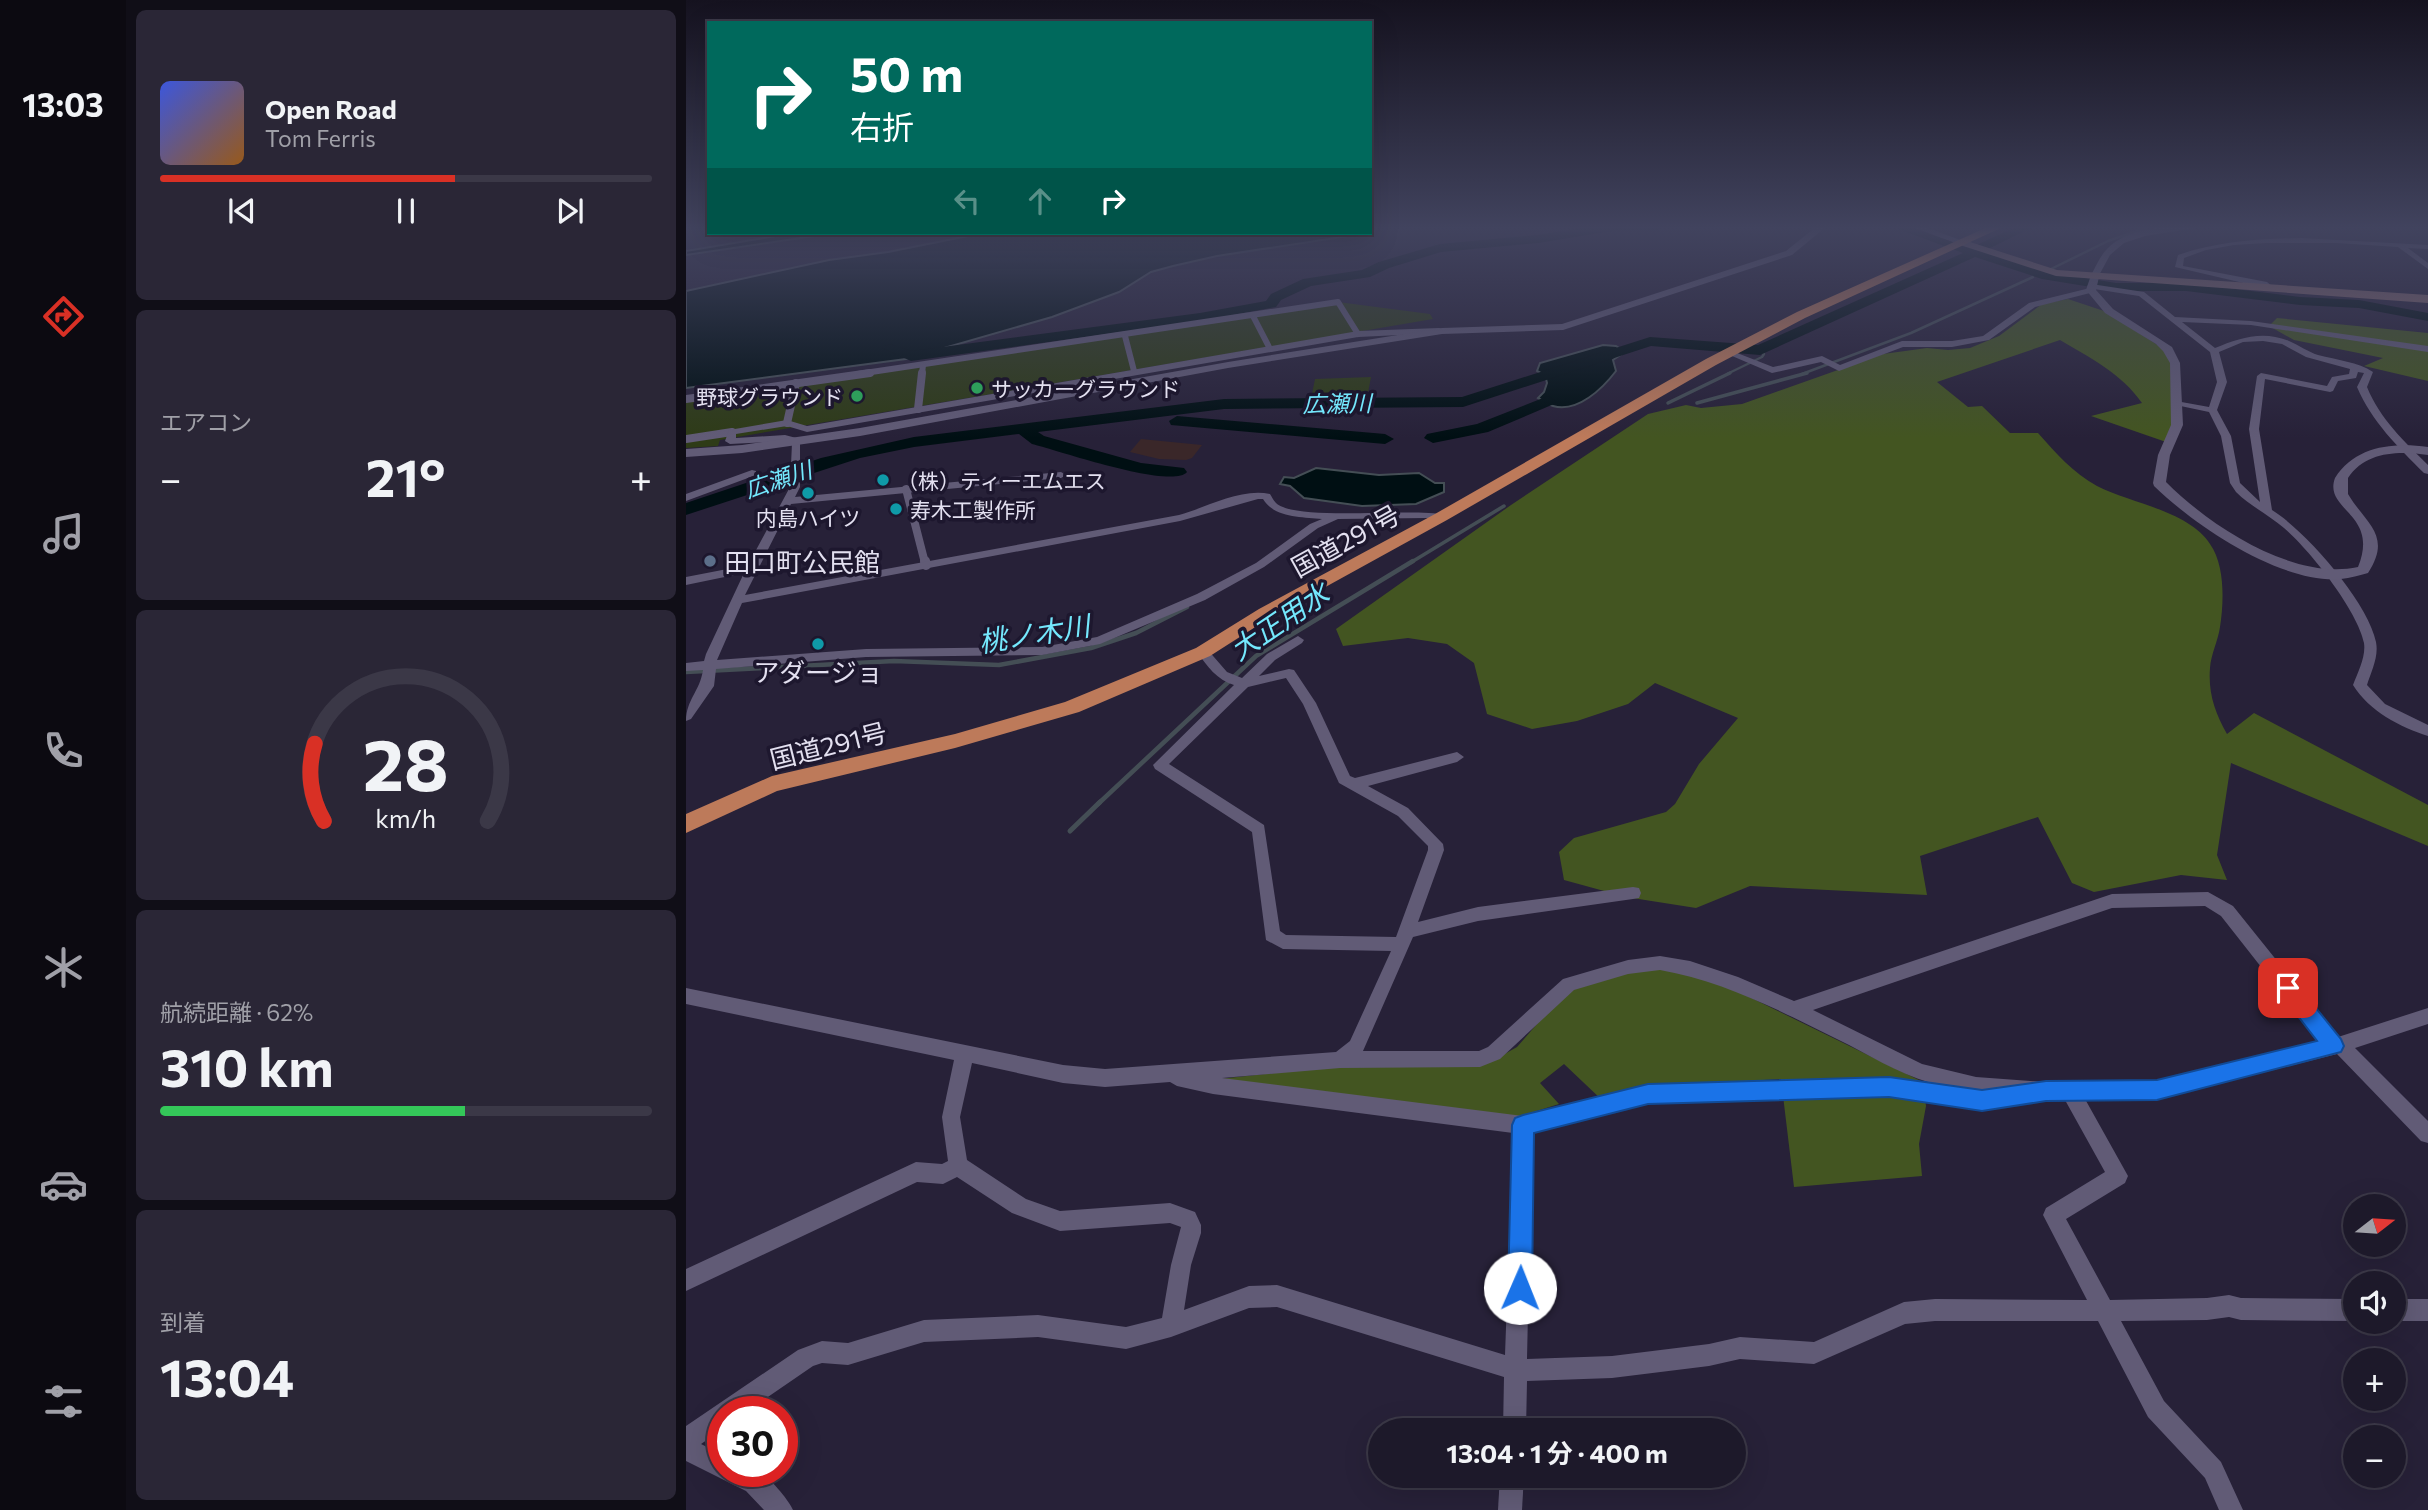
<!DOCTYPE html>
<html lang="ja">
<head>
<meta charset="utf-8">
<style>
	body { margin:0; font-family:Commissioner,"Noto Sans JP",sans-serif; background:#2a2636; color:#f1f3f6; height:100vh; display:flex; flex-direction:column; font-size:26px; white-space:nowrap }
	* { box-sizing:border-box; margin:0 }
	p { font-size:23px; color:#a0a0a8 }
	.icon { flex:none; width:38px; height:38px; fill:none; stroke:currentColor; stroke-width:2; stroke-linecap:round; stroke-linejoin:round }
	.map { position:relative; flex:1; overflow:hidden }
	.drawer { display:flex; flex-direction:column; gap:10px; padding:10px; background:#100e17; width:560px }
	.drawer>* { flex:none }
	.top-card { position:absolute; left:21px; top:21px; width:665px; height:214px; border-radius:0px; box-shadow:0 7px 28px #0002,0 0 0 2px #3b3847; background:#00695c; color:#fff; overflow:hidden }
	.needle { width:46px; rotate:73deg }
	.tools { position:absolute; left:1657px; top:1194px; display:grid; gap:14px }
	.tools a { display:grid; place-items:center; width:63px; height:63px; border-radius:50%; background:#1d192a; box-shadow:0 7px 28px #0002,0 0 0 2px #3b3847; font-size:35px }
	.speed { position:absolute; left:21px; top:1396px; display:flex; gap:14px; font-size:35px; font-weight:700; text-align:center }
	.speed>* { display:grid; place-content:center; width:91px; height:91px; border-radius:50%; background:#1d192a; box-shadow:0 7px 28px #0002,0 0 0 2px #3b3847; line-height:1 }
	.speed .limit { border:10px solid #d22; background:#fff; color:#111 }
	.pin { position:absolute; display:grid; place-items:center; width:60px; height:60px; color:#fff; margin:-30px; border-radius:14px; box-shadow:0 4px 10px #0006 }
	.me { position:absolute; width:77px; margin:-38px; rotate:1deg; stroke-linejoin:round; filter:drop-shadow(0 0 5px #0008) }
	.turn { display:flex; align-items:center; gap:24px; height:147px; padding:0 28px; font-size:32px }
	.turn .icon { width:91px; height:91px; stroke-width:2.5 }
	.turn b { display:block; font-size:49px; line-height:60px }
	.lanes { display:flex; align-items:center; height:66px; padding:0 28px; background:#0003; justify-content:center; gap:35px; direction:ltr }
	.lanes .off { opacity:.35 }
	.big { font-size:52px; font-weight:700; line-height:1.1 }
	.drawer .widget { flex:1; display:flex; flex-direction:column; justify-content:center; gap:10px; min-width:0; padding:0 24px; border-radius:10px; background:#2a2636 }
	.drawer .dial { align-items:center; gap:0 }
	.dial svg { height:182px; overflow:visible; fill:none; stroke:#3b3847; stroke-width:7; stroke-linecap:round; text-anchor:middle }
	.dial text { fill:#f1f3f6; stroke:none }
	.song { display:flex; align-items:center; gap:21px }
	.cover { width:84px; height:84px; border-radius:10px; background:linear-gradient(135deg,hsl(230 70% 55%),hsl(30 70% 35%)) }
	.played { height:7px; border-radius:4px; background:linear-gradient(90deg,#d93025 60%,#3b3847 60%) }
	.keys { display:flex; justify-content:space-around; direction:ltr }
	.heat { display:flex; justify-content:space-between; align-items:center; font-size:38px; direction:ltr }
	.charge { height:10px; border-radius:5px; background:linear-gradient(90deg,#34c759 62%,#3b3847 0) }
	.trip { position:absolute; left:682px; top:1418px; width:378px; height:70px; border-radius:35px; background:#1d192a; box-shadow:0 7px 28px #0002,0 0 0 2px #3b3847; font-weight:700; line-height:70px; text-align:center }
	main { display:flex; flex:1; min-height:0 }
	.menu { display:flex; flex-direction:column; width:126px; justify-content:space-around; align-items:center; background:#0c0a11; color:#a0a0a8 }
	.menu .icon { width:49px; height:49px }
	.menu .current { color:#d93025 }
	.menu b { font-size:32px; color:#f1f3f6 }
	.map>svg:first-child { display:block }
	.industrial { fill:#3a2729 }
	.green { fill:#2e3b17 }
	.forest { fill:#435521 }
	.water { fill:#000f13; stroke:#444e55; stroke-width:2 }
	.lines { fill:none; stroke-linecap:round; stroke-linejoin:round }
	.stream-far3 { stroke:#444e55; stroke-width:2.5 }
	.stream-far2 { stroke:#444e55; stroke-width:3.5 }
	.stream-far1 { stroke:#444e55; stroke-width:4.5 }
	.stream { stroke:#444e55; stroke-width:5 }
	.river { fill:#000f13; fill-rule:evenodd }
	.pedestrian-far2 { stroke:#615b76; stroke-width:6 }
	.pedestrian-far1 { stroke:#615b76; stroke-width:8 }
	.pedestrian { stroke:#615b76; stroke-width:10 }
	.minor { fill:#615b76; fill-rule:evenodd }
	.tertiary { fill:#615b76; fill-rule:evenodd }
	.secondary { fill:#84676c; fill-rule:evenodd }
	.trunk { fill:#bd7a5a; fill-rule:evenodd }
	.route { fill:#1a73e8; stroke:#114b97; stroke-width:2 }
	.leisure-dot { fill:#2e9e5b; stroke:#1d172e; stroke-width:2.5 }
	.culture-dot { fill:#0f9aa8; stroke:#1d172e; stroke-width:2.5 }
	.service-dot { fill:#5c6f8a; stroke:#1d172e; stroke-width:2.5 }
	.labels { text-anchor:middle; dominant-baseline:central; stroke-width:7; stroke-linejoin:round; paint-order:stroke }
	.far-poi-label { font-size:21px; fill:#e3e0f0; stroke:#1d172e; text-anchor:start }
	.far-water-label { font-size:23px; font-style:italic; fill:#74e8fd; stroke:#1d172e }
	.street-label { font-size:26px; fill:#e3e0f0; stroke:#1d172e }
	.poi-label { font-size:26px; fill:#e3e0f0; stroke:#1d172e; text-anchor:start }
	.water-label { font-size:28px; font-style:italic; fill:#74e8fd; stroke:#1d172e }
</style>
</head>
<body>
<main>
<nav class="menu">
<b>13:03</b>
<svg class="icon current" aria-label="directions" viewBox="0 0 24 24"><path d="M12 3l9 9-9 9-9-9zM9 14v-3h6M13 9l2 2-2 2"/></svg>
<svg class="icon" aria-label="music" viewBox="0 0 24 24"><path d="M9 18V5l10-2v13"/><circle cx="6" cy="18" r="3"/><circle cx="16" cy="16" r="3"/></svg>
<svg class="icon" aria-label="phone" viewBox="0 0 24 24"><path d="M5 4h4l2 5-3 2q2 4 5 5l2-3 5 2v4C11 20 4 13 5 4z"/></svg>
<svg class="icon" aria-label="climate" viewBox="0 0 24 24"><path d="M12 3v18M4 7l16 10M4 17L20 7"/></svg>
<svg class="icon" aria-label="car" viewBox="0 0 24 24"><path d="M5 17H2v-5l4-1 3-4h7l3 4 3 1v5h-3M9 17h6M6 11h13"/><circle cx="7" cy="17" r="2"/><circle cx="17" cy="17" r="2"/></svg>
<svg class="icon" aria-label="filters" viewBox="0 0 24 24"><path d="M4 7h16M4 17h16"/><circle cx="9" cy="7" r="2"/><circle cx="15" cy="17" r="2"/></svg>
</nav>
<section class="drawer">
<div class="widget">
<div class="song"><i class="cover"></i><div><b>Open Road</b><p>Tom Ferris</p></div></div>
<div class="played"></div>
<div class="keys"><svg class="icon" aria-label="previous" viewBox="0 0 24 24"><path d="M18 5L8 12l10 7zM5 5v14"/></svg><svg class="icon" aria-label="pause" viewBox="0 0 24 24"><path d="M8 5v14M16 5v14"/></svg><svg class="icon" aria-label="next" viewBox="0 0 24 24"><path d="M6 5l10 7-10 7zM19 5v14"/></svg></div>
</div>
<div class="widget"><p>エアコン</p>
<div class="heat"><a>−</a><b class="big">21°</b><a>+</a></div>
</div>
<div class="widget dial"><svg viewBox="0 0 100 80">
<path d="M14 69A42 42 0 1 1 86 69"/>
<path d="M14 69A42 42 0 0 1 10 35" stroke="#d93025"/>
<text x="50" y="56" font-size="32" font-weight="700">28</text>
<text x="50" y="72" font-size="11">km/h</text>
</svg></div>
<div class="widget"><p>航続距離 · 62%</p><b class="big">310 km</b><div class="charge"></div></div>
<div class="widget"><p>到着</p><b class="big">13:04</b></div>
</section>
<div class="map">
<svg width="1742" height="1510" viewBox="0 0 1742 1510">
	<rect width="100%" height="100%" fill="#272138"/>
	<path class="industrial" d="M455,439l61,6 -10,13 -6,2 -27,-1 -29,-7z"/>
	<g class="green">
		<path d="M652,302l92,12 3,5 -713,121 -2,6 -32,2v-50z"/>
		<path d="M685,377l-3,16 -56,1 3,-15z"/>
	</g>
	<g class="forest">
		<path d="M1382,299l36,12 60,38 7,14 1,61 -3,19 -78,-27 51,-13c-20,-29 -53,-46 -82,-63l-123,42 31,25 14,-1 28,27h28c18,20 35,40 59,53 33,17 92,25 113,58 15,21 14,58 10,83 -2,14 -9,27 -10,41 -2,25 5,45 17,66l27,-21 174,92v41l-197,-83 -14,92 10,25 -46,-5 -87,17 -22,-9 -34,-66 -118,39 7,39 -177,-9 -54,22 -70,-11 -62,-17 -5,-28 15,-14 92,-26 9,-8 24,-40 39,-46 -83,-35 -27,21 -51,17 -45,8 -45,-15 -13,-51 -27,-19 -39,-6 -65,8 -7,-17 175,-124 137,-91 38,-9 15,3 41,-4 141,-50 44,-6 21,2 22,-2 29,-12 43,-32z"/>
		<path d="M1591,318l151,15v48l-64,-15 19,-8 -89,-18 -25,-14z"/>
		<path d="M972,969l32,3 41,16 192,94 3,24 -7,38 3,32 -128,11 -13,-108 -118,7 -60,15 -39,-37 -24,19 19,21 -45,14 -295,-39 122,-13 153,-6 23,-13 40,-46 20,-14 52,-15z"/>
	</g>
	<g class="water">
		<path d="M108,233h41l-149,22v-4z"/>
		<path d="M297,233l61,3 55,-3h269l-151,23 -44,10 -22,6 -32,20 -67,25 -146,42 -220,29v-97l143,-31 59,-8z"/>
		<path d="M917,345l13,1 9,6 -12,8 3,11c-13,17 -38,42 -63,35 -5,-1 -11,-6 -15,-8l6,-6 3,-9 -2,-8 -8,-4 3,-8z"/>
		<path d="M630,468l63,7 40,-2 16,10h9v9l-28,12 -54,2 -58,-8 -14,-12 -10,-2 4,-7 10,1z"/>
	</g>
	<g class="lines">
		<g class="stream-far3">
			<path d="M1363,270l59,-29 43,-15"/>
			<path d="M1041,374l35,-17 2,-3 -4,-4"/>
			<path d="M1116,374l109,-41 122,-56"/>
		</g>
		<g class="stream-far2">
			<path d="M982,403l62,-30"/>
			<path d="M1011,403l110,-30"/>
			<path d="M724,563l94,-57"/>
		</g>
		<g class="stream-far1">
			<path d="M0,672l208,-11 105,4 92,-17 45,-15 51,-26"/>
			<path d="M412,804l158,-148 157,-95"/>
		</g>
		<path class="stream" d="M384,831l30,-29"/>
		<g class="river">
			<path d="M906,226h72l-6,4 -46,1 -74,12 -97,9 -52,16 -19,9 -59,9 -30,14 -5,7 -76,14 -289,40 -29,-13 7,-4 23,7 288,-38 66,-12 5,-7 32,-15 59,-9 17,-8 61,-18 98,-9z"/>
			<path d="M1204,226h20l62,21 46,-21h17l-51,25 60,20 72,12h70l114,14 59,3 69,13v8l-69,-13 -59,-3 -114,-14h-70l-74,-12 -67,-22 -215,98 -109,-9 -188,61 -239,2 -186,23 6,4 97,27 43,5 3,4c-15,18 -130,-22 -155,-28l-13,-10 -105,13 -54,11 -174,57v-12l135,-45 93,-21 310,-38 238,-2 188,-60 108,8 205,-92z"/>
			<path d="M862,396l8,5 -2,3 -66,28 -55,11 -9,-5 3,-4 50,-10z"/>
			<path d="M491,416l208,18 9,5 -9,5 -214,-19 -2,-4z"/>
		</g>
		<g class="pedestrian-far2">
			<path d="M567,316l17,33"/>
			<path d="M439,336l9,35"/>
			<path d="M172,374l480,-72 20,32"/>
			<path d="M236,374l1,-9"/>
		</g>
		<g class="pedestrian-far1">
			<path d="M0,399l184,-26"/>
			<path d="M232,409l4,-36"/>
			<path d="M101,423l9,-40"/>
			<path d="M0,439l46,-7"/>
			<path d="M220,489l19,74"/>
		</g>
		<path class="pedestrian" d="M239,561l1,4"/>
		<g class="minor">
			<path d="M1522,226l-63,10 -21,7 -14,12 -13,24 -7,-2c5,-9 10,-21 17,-28 24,-25 70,-23 101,-23z"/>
			<path d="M1615,238l127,7v4l-20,-1 20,15v6l-30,-22 -62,-4h-70l-32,2 -28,5 -22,8 -1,8 84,16 6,5 -4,2 -94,-22 3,-12c41,-14 81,-16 123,-17z"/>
			<path d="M1405,284l53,8 31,25 76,4 177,25v6l-177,-27 -69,-3 33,26c24,-10 48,-18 74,-7 10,4 19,11 29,14 19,5 40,7 55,17l-6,15c13,32 37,54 61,78v9l-4,-1c-26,-26 -52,-51 -67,-86l7,-14 -6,-1 -2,6 -18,3 -5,10 -3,1 -65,-13 -6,50 13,81c34,21 96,92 104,132 3,15 -5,30 -9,43l18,19 43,21v11c-28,-9 -59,-25 -75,-51 5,-13 13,-28 11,-42 -6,-32 -55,-94 -80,-115 -15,-13 -34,-22 -48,-36l-6,-9 -9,-47 -12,-24 -38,-8 5,-3 33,6 8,-25 -7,-30 -71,-56 -45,-7v3l-59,15 -46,33 -37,7h-49l-64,24 -18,-9 -49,11 -47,-20 7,-2 41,16 49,-11 18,9 62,-24h50l31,-5 46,-33 61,-15 -3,-2zM1577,341l19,3 24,13 44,12 -1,5 -17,3 -5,9 -66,-13 -4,3 -8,53 11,73 -20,-19 -9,-47 -14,-26 10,-28 -8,-30 24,-10z"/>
			<path d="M753,328l3,1v4l-84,4 -551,95 -20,-6 -51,8v4l49,-3 15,4v48l-5,10 266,-25 5,3 -5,3 -270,26 -46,91 434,-80c29,-8 61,-27 91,-21 2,3 3,6 6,9 20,19 136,4 169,12l1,2 -5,3 -14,-2 -89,1 -20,9 -54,39 -59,33 -105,44 -58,11 -176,2 -150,12 -2,17 -23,33 -5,2c0,-21 14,-30 17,-51l-17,1v-8l18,-2 2,-7 38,-81 -58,12v-8l62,-12 42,-78 2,-44 -7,-2 -55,3 -5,-3 4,-11 58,-10 20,6 551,-95zM572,499h5c11,19 39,18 59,20l-12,5 -54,39 -59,31 -100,43 -55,10 -176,2 -149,11 25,-57 438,-82z"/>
			<path d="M66,470l4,1v4l-70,26v-7z"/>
			<path d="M612,636l6,4 -2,3 -27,17 -16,16 30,-7 5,1 22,33 34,73 5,2 102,-26 7,5 -7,5 -89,24 40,22 35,36 1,6 -26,72 60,-15 155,-20 6,1 2,5 -2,5 -6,1 -155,22 -65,16 -50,114h116l9,-4 75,-68 65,-19 32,-4 30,5 48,16 56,24 318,-107 96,-2 25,14 105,131 90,-29v16l-73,24 73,73v22l-7,-2 -84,-87 -180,45h-72l43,77 -3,7 -59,36 44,81 97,-2 22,-3 12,3 115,1v22l-115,-1 -12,-3 -22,3 -86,1 43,80 57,61 22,48h-24l-14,-32 -57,-61 -50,-96h-163l-30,3 -91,40 -74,-5 -31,7 -97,12 -85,3 -1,49h-23l1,-53 -227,-70 -28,1 -78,29 -45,12 -88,-12 -114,5 -76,23 -26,-2 -9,3 -67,46h-23v17l-22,15 22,11v17c10,0 25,-3 35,0 10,3 31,28 35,38h-29l-18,-19 -60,-30v-35l112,-76 24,-9 26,2 76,-23 114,-5 88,12 36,-9 9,-53 10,-38 -11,-4 -110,8 -48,-18 -55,-36 -14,7 -26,-2 -231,109v-22l230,-107 26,2 6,-3 -6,-44 12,-57 -268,-56v-16l377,77 42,4 231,-17 14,-11 41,-90 -108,-2 -17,-9 -14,-108 -97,-63 -2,-4 81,-80c-17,-5 -27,-19 -37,-33l2,-3h8l20,23 15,6 25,-24zM600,678l17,26 36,79 59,33 30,30v4l-32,87 -110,-2 -6,-4 -16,-106 -95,-61 79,-77zM1519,906l16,10 99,126 -163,39 -111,1 -70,-5 -54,-13 -109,-54 299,-102zM974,970c68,12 128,45 189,75 30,16 59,33 93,41l-53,-8 -241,7 -125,31 -301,-38 118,-10 140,-1 20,-8 74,-69 54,-16zM286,1063l91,20 42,4 65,-5 7,4 36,8 300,39 -8,222 -228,-70 -28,1 -65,24 7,-45 10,-32v-8l-6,-13 -25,-9 -110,8 -34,-12 -59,-39 -7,-43zM1203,1096l92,14 39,-6 8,-6 37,2 40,72 -59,36 -3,7 44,85 -152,-1 -31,3 -90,40 -74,-5 -31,7 -97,12 -85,3 5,-227 116,-29z"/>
			<rect x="1708" y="1299" width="34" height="22"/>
			<path d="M814,1475h24l-2,35h-24z"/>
		</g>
		<g class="tertiary">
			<path d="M1131,226h10l-35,29 -229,75 -121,4 -214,34 -368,68 -118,17 -56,4v-8l56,-4 118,-17 368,-66 214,-34 120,-4 224,-73z"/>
			<path d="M1223,226h14l45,17 -7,2z"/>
			<path d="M1405,275l8,2 -3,13 17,19 59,38 8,16 3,62 -13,30 -4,27c44,44 127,99 192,85 22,-54 -35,-56 -23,-89 20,-32 58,-36 93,-31v8c-29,-4 -62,-4 -80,23v16c17,29 45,41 20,79 -8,2 -18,5 -27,6 -60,5 -146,-53 -187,-93l-1,-3 5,-28 13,-30 -1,-62 -7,-12 -7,-7 -51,-31 -19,-23z"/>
		</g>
		<path class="secondary" d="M1278,240l93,30 371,25v8l-372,-27 -96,-31v-4z"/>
		<path class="trunk" d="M1304,226h15l-200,92 -89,47 -269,155 -176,97 -61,39 -131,56 -124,36 -178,43 -91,42v-19l86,-38 183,-42 110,-32 131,-54 63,-39 176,-95 271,-155 91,-47z"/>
	</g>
	<linearGradient id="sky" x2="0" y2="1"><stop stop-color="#15121f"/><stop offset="0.52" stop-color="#41435e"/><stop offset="1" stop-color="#41435e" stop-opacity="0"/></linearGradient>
	<rect width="1742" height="438" fill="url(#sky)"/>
	<path class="route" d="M1602,979l7,3 46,57 3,7 -3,6 -184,48 -111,1 -64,10 -93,-14 -241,7 -114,29 -2,155 -4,9 -8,3 -9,-3 -3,-9 4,-163 3,-7 8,-3 125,-31 241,-7 93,13 64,-9 111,-1 160,-39 -36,-47 -3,-6 3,-6z"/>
	<g class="leisure-dot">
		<circle cx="291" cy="388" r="7"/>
		<circle cx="171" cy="396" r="7"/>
	</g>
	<g class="culture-dot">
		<circle cx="197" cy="480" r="7"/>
		<circle cx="122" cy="493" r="7"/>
		<circle cx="210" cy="509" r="7"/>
		<circle cx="132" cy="644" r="7"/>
	</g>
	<circle class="service-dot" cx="24" cy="561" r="7"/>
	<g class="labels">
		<g class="far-poi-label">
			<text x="305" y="388">サッカーグラウンド</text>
			<text x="157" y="396" text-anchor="end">野球グラウンド</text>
			<text x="211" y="480">（株）ティーエムエス</text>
			<text x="224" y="509">寿木工製作所</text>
			<text x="122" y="517" text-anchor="middle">内島ハイツ</text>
		</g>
		<g class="far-water-label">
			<text transform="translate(651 403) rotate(-1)">広瀬川</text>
			<text transform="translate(92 479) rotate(-18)">広瀬川</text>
		</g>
		<g class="street-label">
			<text transform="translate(659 540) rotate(-29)">国道291号</text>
			<text transform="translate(142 745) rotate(-14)">国道291号</text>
		</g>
		<g class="poi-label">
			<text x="38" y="561">田口町公民館</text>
			<text x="132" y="671" text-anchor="middle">アダージョ</text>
		</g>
		<g class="water-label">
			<text transform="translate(593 621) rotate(-34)">大正用水</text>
			<text transform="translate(348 633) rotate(-9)">桃ノ木川</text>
		</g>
	</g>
</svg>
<div class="tools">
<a><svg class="needle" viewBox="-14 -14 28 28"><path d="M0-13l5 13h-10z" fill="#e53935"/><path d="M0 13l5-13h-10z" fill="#a0a0a8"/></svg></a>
<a><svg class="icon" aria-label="sound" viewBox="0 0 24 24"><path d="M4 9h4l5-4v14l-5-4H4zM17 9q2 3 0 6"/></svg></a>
<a>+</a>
<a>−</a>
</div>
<div class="speed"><div class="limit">30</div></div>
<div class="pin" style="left:1602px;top:988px;background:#d93025"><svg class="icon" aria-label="arrive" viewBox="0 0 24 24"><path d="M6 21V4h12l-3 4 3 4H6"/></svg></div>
<svg class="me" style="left:834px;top:1288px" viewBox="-20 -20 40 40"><circle r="19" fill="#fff"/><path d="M0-13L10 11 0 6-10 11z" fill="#1a73e8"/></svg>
<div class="trip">13:04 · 1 分 · 400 m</div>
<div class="top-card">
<div class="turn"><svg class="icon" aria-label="right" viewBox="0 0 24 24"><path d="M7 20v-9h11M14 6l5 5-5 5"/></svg><div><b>50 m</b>右折</div></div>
<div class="lanes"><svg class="icon off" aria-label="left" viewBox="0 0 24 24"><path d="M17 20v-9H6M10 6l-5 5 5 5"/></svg><svg class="icon off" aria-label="ahead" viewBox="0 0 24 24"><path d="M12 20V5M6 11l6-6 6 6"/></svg><svg class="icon" aria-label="right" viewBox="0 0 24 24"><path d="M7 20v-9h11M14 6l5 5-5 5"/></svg></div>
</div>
</div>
</main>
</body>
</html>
